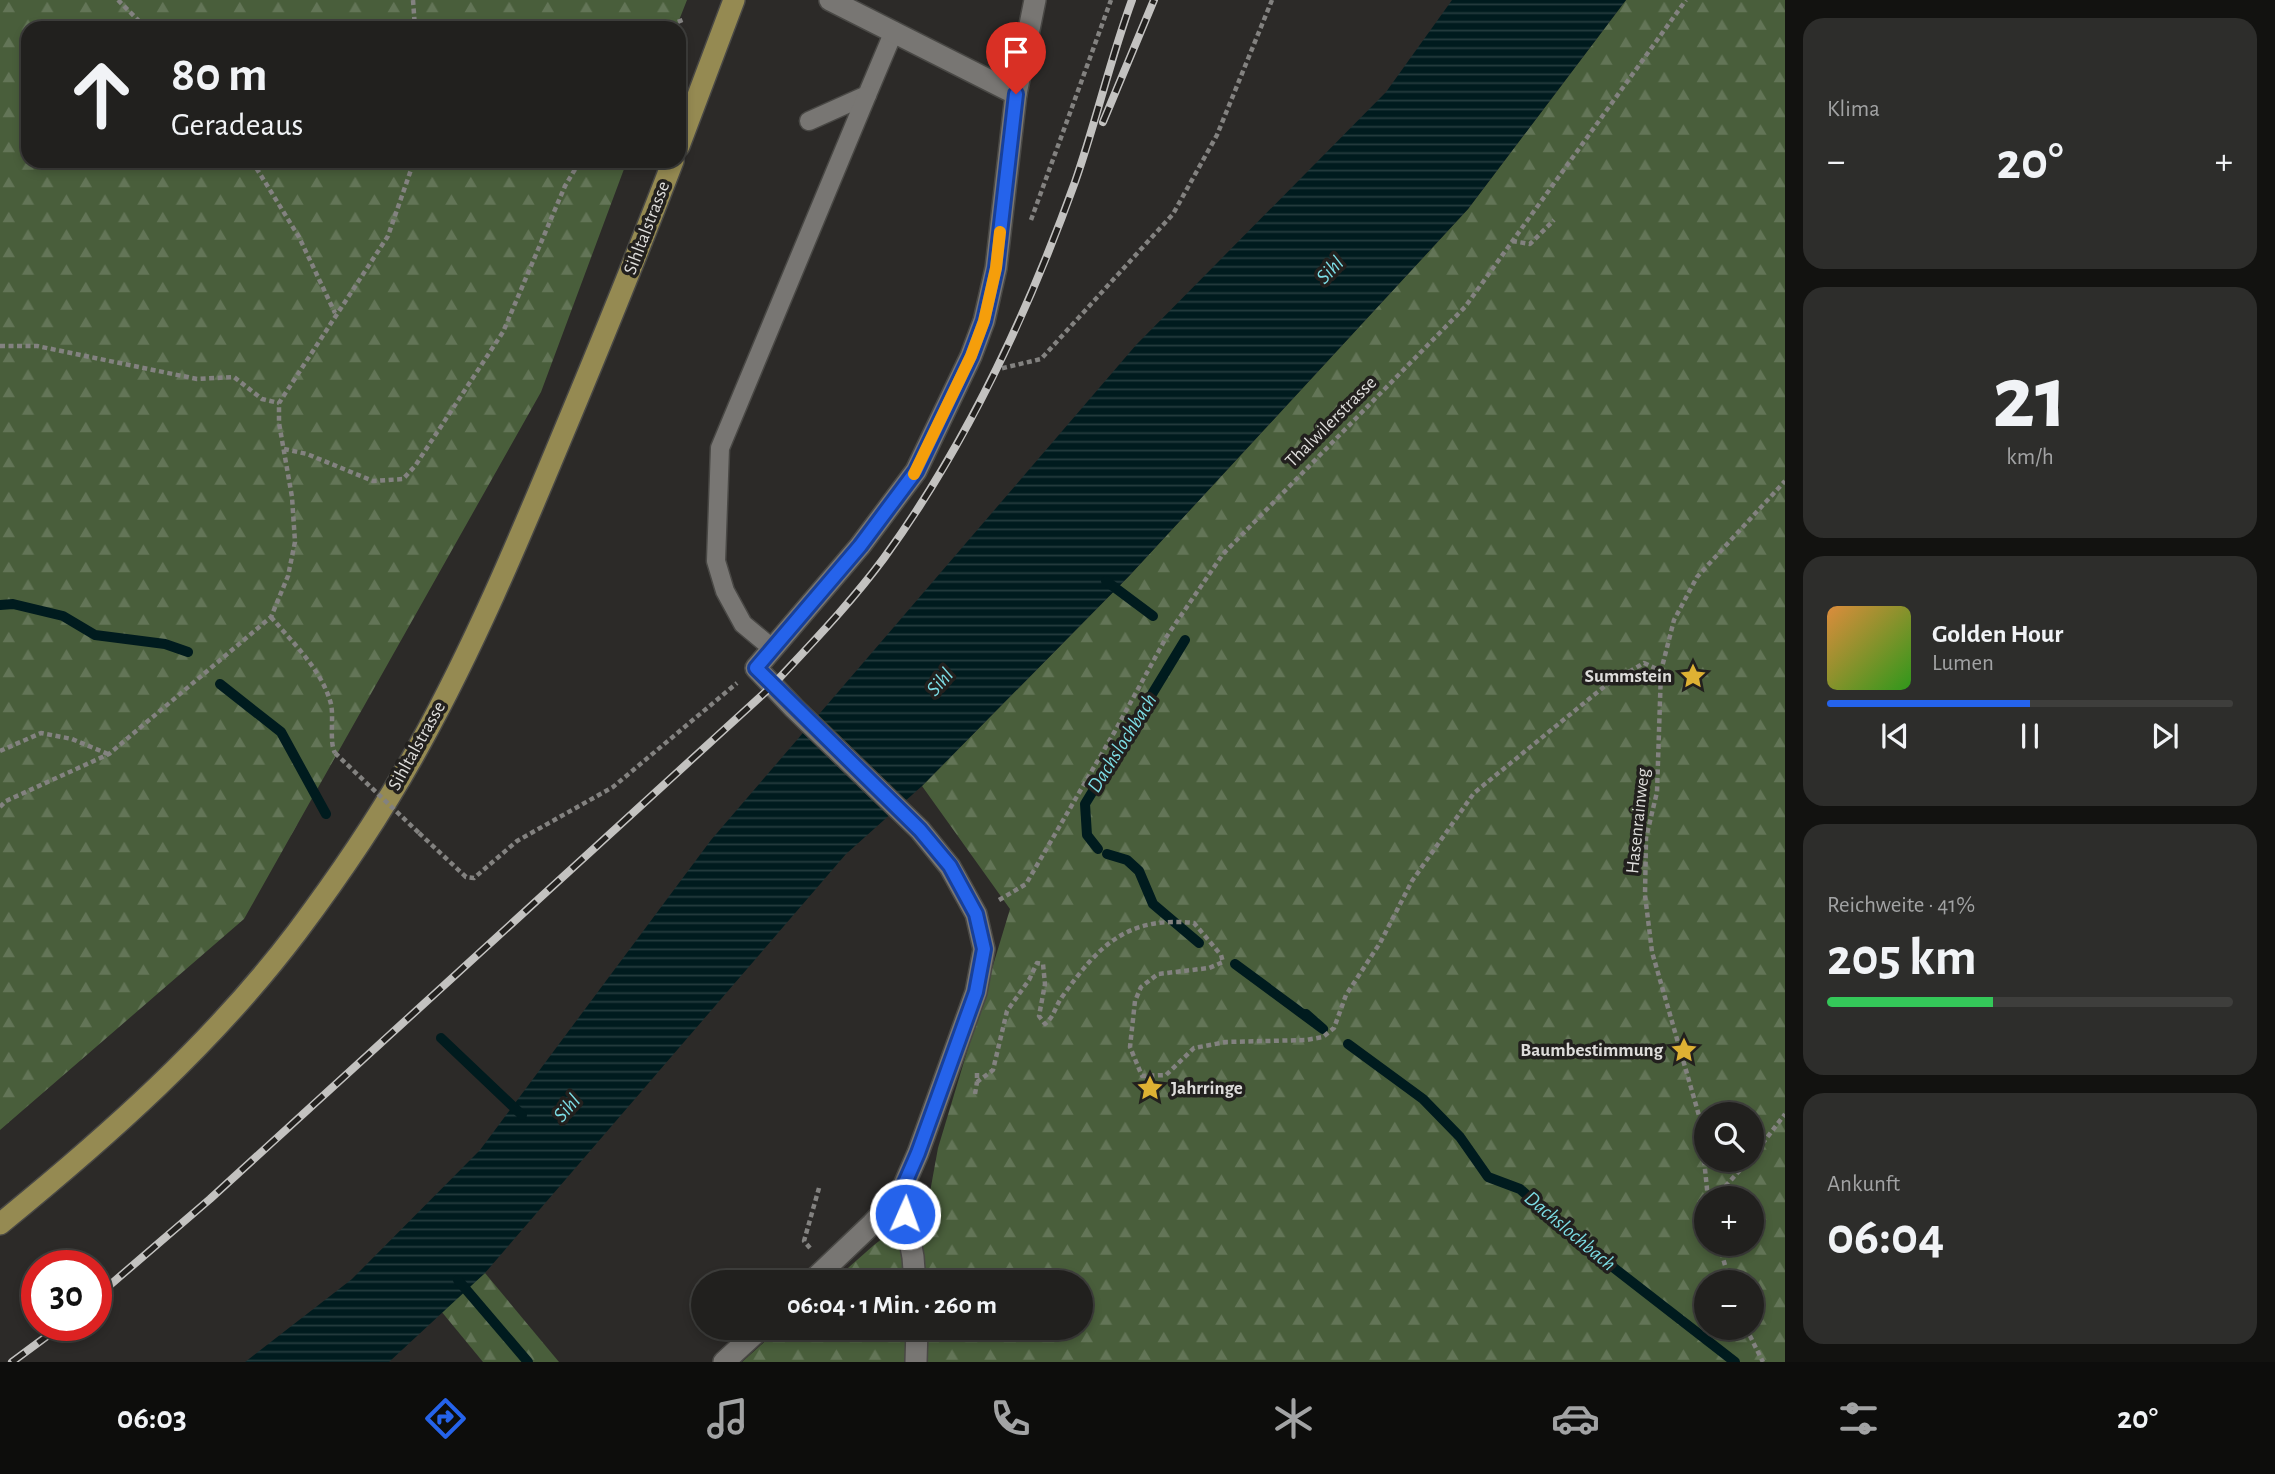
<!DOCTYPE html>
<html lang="de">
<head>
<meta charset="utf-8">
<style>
	body { margin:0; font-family:"Alegreya Sans",sans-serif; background:#2d2d2b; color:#f1f3f6; height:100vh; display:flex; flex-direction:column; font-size:26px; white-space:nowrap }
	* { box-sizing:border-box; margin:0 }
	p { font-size:23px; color:#a2a3a4 }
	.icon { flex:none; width:38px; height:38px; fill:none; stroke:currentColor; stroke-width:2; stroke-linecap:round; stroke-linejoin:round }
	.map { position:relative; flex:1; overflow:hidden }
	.details { display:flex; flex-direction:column; gap:18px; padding:18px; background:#121210; width:490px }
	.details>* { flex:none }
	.guide { position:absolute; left:21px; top:21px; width:665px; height:147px; border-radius:21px; box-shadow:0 4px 10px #0003,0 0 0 2px #3e3e3c; background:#21201e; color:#f1f3f6; overflow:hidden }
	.buttons { position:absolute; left:1694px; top:1102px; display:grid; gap:14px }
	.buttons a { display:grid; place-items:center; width:70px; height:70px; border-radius:50%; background:#21201e; box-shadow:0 4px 10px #0003,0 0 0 2px #3e3e3c; font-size:35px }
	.speed { position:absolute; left:21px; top:1250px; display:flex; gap:14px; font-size:35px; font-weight:700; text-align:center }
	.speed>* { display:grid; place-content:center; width:91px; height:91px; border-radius:50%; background:#21201e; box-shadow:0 4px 10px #0003,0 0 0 2px #3e3e3c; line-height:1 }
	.speed .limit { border:10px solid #d22; background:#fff; color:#111 }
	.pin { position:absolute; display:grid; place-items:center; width:60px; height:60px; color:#fff; margin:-72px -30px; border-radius:50% 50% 50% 0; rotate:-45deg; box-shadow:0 0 7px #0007 }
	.pin .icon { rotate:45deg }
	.me { position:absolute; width:77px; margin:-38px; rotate:2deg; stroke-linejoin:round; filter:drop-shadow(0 0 5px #0008) }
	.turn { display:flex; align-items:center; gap:24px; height:147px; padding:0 35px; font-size:32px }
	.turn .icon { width:91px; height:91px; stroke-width:2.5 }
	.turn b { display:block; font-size:49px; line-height:60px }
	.big { font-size:52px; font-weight:700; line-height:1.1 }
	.details .widget { flex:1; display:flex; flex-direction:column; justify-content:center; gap:10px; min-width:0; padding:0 24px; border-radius:21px; background:#2d2d2b }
	.details .dial { align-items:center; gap:0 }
	.dial b { font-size:91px; line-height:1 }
	.song { display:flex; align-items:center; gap:21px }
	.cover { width:84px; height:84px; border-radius:10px; background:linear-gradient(135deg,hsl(30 70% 55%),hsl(110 70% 35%)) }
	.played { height:7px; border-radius:4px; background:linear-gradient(90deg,#2563eb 50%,#3e3e3c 50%) }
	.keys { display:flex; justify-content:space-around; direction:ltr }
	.heat { display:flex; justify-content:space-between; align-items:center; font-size:38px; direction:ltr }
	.charge { height:10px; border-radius:5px; background:linear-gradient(90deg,#34c759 41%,#3e3e3c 0) }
	.trip { position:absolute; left:691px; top:1270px; width:402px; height:70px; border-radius:35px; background:#21201e; box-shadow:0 4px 10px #0003,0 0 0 2px #3e3e3c; font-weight:700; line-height:70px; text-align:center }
	.dock { display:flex; height:112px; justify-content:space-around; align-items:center; background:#0d0d0c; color:#a2a3a4 }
	.dock .icon { width:49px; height:49px }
	.dock .on { color:#2563eb }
	.dock b { font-size:32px; color:#f1f3f6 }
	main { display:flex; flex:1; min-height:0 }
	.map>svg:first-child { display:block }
	.forest { fill:url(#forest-firs); fill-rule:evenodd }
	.water { fill:url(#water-rules) }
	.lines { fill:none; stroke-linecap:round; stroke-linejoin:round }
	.stream { stroke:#001b1e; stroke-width:10 }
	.lane-casing { stroke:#494845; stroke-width:21 }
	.street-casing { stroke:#494845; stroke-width:24 }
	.primary-casing { stroke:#494845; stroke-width:24 }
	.path { stroke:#838280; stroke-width:4.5; stroke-dasharray:5 3.5; stroke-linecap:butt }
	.lane { stroke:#787673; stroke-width:18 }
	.street { stroke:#787673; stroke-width:21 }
	.primary { stroke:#958a52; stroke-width:21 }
	.rail-casing { stroke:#c3c2c0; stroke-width:8 }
	.rail { stroke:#22201e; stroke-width:5; stroke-dasharray:16; stroke-linecap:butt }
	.path-bridge { stroke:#838280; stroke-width:4.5; stroke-dasharray:5 3.5; stroke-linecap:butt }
	.route-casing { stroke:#184099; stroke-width:18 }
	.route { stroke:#2563eb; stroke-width:12 }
	.slow { stroke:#f59e0b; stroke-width:12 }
	.labels { text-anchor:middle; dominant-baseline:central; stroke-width:7; stroke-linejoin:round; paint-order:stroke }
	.street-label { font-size:19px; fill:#dedddb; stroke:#22201e }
	.poi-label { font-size:19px; font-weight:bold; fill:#dedddb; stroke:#22201e; text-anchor:end }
	.water-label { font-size:21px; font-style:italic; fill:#7cdce4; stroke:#22201e }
</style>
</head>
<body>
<main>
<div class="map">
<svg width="1785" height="1362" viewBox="0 0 1785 1362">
	<defs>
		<pattern id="forest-firs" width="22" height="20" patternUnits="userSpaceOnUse" patternTransform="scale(1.75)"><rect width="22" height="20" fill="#495e3b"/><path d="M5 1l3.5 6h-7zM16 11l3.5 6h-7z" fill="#637557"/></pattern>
		<pattern id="water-rules" width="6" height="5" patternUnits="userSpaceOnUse" patternTransform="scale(1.75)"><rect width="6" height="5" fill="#001b1e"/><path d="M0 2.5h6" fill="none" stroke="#253c3e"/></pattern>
	</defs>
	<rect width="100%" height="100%" fill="#2c2a28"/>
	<g class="forest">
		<path d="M0,0h687l-11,28h-648v133h599l-86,231 -297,527 -244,211z"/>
		<path d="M1626,0h159v1362h-1043l38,-34h302v-45h-251l43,-38 54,-42 10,-55 72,-239 -88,-123 208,-211 338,-366zM1706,1115h46v45h-46zM1706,1199h46v45h-46zM1706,1283h46v45h-46z"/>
		<path d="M485,1273l74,89h-76l-42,-51z"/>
	</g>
	<path class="water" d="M1452,0h174l-158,209 -338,366 -208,211 -76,68 -361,419 -96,89h-144l107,-83 128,-129 231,-310 425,-495 250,-253z"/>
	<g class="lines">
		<g class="stream">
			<path d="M1106,581l47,35"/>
			<path d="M0,605l13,-1 50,12 32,19 70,9 23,8"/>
			<path d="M220,684l61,48 45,82"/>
			<path d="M1098,849l-11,-14 -2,-31 100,-164"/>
			<path d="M1107,854l20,6 12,11 14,33 46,39"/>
			<path d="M1235,964l88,65 -17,-15"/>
			<path d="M441,1038l81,77"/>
			<path d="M1348,1044l75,55 37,38 28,40 32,12 49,44 166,129"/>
			<path d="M458,1280l70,82"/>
		</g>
		<g class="lane-casing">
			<g id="lane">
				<path d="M809,121l58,-26 27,-64"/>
				<path d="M773,649l-30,-25 -18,-33 -9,-30 4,-113 147,-353"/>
			</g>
		</g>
		<g class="street-casing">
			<g id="street">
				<path d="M830,0l186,94"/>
				<path d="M810,1283l62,-59 29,-32"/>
				<path d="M915,1283l-2,-26 -12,-65 17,-39 58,-161 8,-43 -8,-35 -26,-47 -30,-37 -126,-122 -38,-40 104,-122 56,-75 55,-115 13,-35 12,-53 20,-174 19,-94"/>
				<path d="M724,1362l37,-34"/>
				<path d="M916,1362l1,-34"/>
			</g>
		</g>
		<g class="primary-casing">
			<g id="primary">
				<path d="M679,146l55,-146"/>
				<path d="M0,1224c108,-88 213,-181 297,-292 45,-60 87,-122 123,-188 54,-98 97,-200 140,-303 39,-93 77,-186 113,-280"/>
			</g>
		</g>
		<g class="path">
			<path d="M118,0l28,28"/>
			<path d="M413,0l2,28"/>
			<path d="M662,28l23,-9"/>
			<path d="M252,161l47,76 36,76"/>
			<path d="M1031,220l80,-220"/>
			<path d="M1512,241l18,3 24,-24"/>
			<path d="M0,346h37l160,33 37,-2 28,22 17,4"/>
			<path d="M994,367l5,2 42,-10 132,-145 44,-79 55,-135"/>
			<path d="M284,449l23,5 66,27 30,-2 12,-13 88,-134 62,-146 15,-25"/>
			<path d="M271,617c22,26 51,53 60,87 3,14 -2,38 4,49"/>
			<path d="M0,751l41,-18 31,6 36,15"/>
			<path d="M0,807l6,-6 103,-47 162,-137 17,-41 7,-34 -3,-45 -13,-74v-20l109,-167 26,-75"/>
			<path d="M419,833l47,44 8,1 43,-37 96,-54 124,-104"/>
			<path d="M999,900l27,-16 89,-153 52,-95 56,-82 242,-247 221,-307"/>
			<path d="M977,1073v9l16,-12 14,-59 22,-31 8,-17 6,1 2,20 -6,32 6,8c9,-7 10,-17 17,-27 37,-52 65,-81 132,-74l27,32 2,7 -14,6 -51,6 -17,13 -6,14 -5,46 12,29 24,-1 28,-27 32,-6 80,-2 17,-3 11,-9 12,-33 34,-52 32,-62 62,-88 131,-107 39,-23 17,8"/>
			<path d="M975,1094l2,-12"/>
			<path d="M1752,1157l33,-43"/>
			<path d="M1708,1199l-8,-80 -48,-167 -7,-57 1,-57 11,-46 4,-121 13,-51 23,-43 88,-96"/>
			<path d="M1714,1199l35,-39"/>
			<path d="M1719,1244l11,39"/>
			<path d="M810,1248l-6,-7 15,-53"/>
			<path d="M1746,1328l17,34"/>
		</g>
		<use href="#lane" class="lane"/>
		<use href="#street" class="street"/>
		<use href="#primary" class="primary"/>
		<g class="rail-casing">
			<g id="rail">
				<path d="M1103,122l51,-122"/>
				<path d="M96,1297l114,-98 562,-513c38,-41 78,-82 112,-128 83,-114 143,-243 191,-376 21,-60 35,-122 57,-182"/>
				<path d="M12,1362l50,-37"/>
			</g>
		</g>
		<use href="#rail" class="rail"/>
		<path class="path-bridge" d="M335,753l84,80"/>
	</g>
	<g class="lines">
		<g class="route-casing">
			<path id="route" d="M905,1214l-4,-22 17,-39 58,-161 8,-43 -8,-35 -26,-48 -30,-36 -164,-162 104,-122 56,-75 55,-115 13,-35 12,-53 20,-174"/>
		</g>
		<use href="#route" class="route"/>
		<path class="slow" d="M914,474l57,-118 13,-35 12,-53 4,-36"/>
	</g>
	<defs>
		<g id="sight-bare" transform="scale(2.1)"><path d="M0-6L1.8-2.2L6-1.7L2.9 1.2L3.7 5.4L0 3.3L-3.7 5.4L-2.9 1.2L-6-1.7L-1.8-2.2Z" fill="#deb133" stroke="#22201e" stroke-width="2.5" paint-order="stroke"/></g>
	</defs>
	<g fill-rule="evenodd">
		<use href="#sight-bare" x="1693" y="676"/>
		<use href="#sight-bare" x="1684" y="1050"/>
		<use href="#sight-bare" x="1150" y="1088"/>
	</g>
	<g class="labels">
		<g class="street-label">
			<text transform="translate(647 228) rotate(-69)">Sihltalstrasse</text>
			<text transform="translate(1331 422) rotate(-45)">Thalwilerstrasse</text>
			<text transform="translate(417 746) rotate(-61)">Sihltalstrasse</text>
			<text transform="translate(1638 821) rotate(-84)">Hasenrainweg</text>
		</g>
		<g class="poi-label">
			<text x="1672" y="676">Summstein</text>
			<text x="1663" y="1050">Baumbestimmung</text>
			<text x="1171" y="1088" text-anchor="start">Jahrringe</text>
		</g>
		<g class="water-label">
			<text transform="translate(1330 270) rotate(-46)">Sihl</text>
			<text transform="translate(940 682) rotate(-49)">Sihl</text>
			<text transform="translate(1122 743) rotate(-58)">Dachslochbach</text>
			<text transform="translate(567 1108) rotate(-49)">Sihl</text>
			<text transform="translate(1570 1231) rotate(40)">Dachslochbach</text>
		</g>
	</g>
</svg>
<div class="buttons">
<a><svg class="icon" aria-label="search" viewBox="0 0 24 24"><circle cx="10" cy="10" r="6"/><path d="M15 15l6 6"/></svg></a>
<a>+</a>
<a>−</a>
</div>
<div class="speed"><div class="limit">30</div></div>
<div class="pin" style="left:1016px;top:94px;background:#d93025"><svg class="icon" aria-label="arrive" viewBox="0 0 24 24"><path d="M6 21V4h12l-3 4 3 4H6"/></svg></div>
<svg class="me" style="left:905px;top:1214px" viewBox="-20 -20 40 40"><circle r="17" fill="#2563eb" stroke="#fff" stroke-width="3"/><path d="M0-11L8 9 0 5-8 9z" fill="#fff"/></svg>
<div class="trip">06:04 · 1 Min. · 260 m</div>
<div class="guide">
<div class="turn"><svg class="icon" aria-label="ahead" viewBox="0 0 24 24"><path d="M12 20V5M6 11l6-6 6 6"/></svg><div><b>80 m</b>Geradeaus</div></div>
</div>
</div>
<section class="details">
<div class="widget"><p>Klima</p>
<div class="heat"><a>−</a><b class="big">20°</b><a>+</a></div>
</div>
<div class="widget dial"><b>21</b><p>km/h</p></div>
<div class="widget">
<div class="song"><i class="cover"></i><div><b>Golden Hour</b><p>Lumen</p></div></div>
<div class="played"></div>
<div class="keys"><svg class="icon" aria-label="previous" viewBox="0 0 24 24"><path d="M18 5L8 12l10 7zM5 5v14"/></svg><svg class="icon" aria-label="pause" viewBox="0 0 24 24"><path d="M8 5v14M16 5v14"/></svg><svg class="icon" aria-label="next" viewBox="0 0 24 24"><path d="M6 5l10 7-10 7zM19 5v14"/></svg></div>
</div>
<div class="widget"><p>Reichweite · 41%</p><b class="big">205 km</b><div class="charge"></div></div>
<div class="widget"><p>Ankunft</p><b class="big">06:04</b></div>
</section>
</main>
<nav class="dock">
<b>06:03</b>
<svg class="icon on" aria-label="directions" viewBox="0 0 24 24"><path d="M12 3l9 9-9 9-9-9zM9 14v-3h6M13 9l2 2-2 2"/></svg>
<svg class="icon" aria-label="music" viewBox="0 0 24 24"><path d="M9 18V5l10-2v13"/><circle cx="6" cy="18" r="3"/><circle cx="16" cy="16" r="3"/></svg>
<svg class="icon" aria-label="phone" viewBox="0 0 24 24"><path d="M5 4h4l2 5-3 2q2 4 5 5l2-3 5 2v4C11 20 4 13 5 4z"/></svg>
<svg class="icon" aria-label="climate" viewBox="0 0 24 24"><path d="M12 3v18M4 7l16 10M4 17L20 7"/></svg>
<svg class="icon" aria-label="car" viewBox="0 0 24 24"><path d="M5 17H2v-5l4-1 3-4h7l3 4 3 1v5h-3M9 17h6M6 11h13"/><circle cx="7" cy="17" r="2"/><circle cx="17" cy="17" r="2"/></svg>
<svg class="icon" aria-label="filters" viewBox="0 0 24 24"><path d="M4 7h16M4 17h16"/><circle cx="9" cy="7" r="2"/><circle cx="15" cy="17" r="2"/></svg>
<b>20°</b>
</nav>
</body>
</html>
